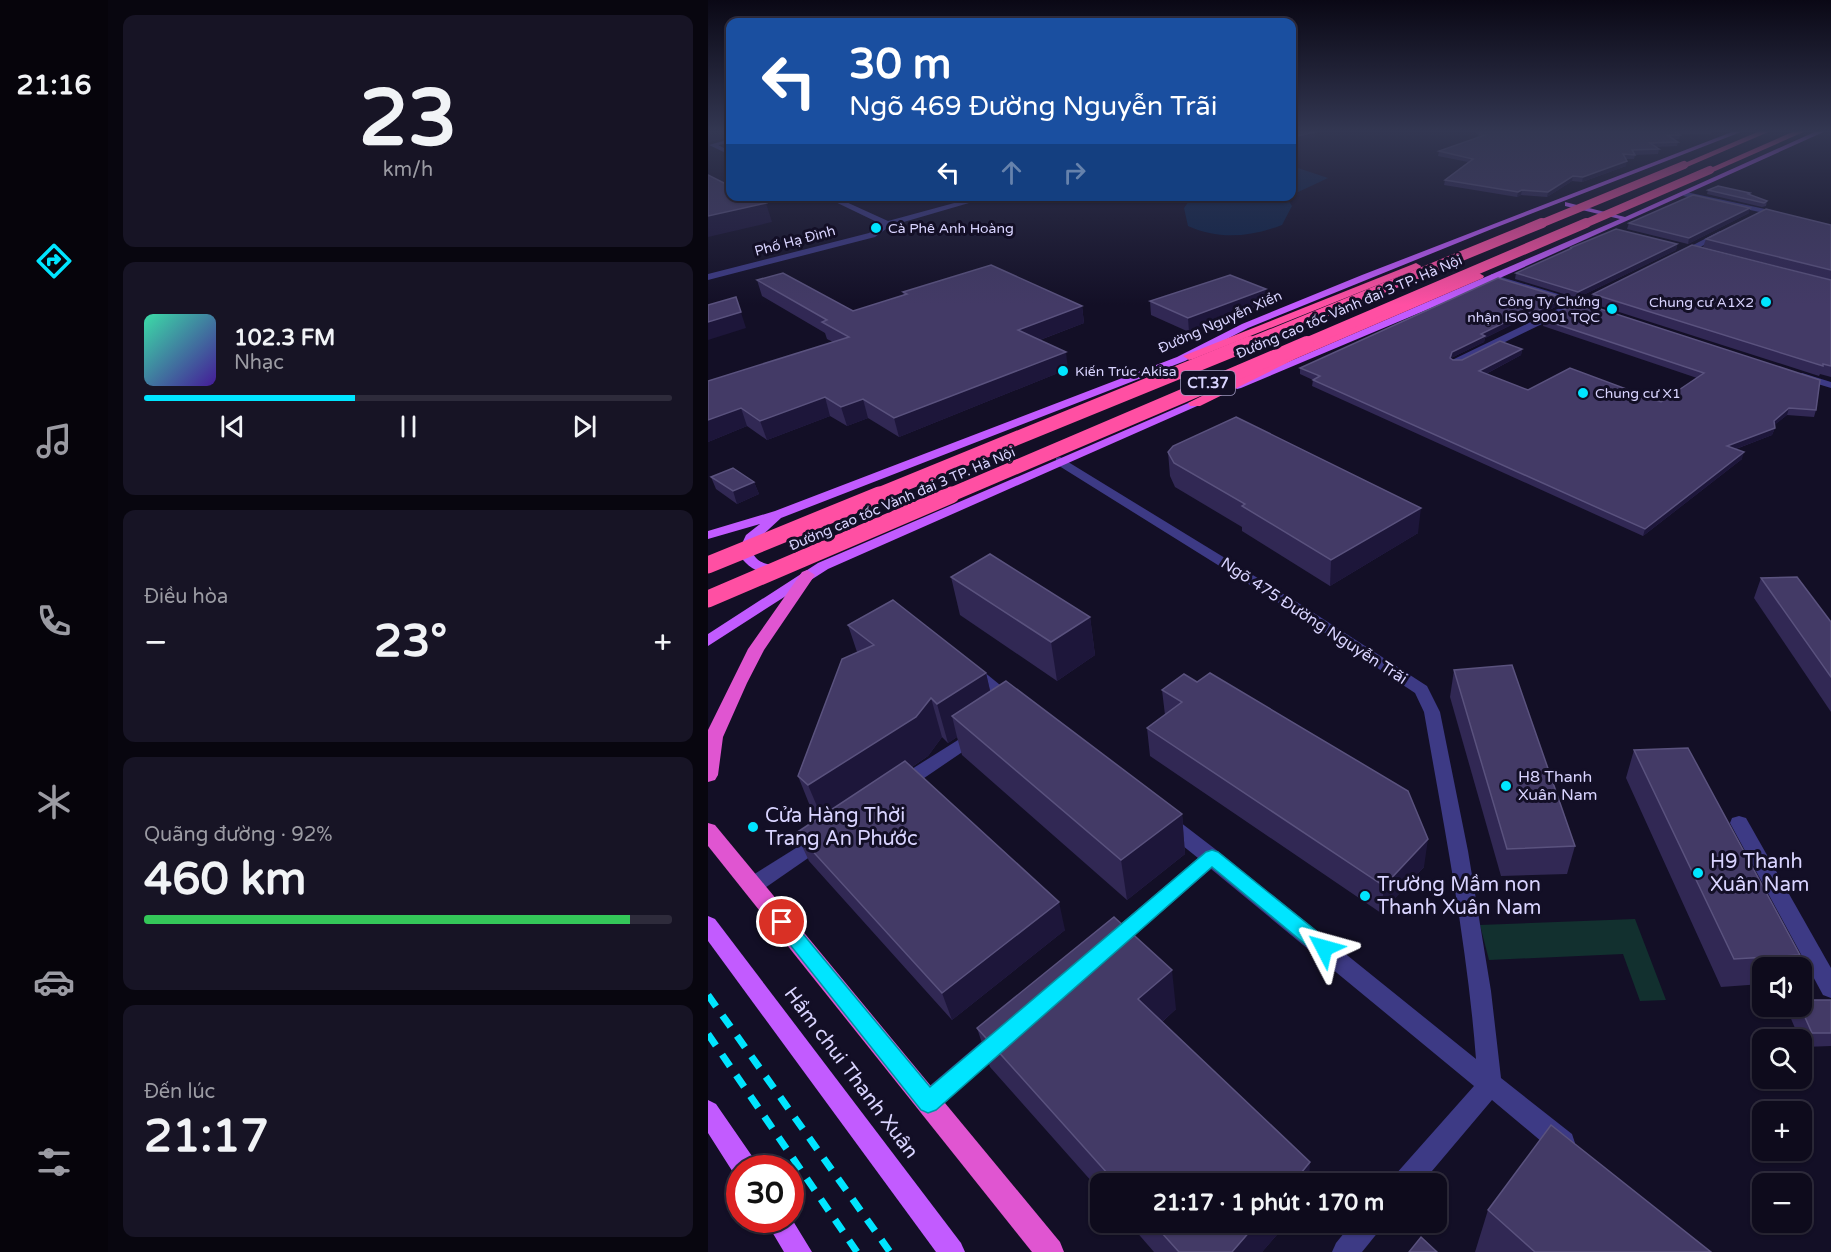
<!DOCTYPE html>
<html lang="vi">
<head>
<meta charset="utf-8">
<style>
	body { margin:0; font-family:"Varela Round",sans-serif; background:#171425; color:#f1f3f6; height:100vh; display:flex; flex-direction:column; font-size:22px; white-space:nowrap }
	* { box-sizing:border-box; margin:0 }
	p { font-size:20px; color:#9b9ba3 }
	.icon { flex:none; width:33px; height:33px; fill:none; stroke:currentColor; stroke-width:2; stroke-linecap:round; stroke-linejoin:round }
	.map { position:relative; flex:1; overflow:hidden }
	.drawer { display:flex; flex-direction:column; gap:15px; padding:15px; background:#08060f; width:600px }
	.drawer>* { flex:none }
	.guide { position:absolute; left:18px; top:18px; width:570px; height:183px; border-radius:12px; box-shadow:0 2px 4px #0004,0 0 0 2px #2e2b3b; background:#1a4fa0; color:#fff; overflow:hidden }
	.buttons { position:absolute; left:1044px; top:957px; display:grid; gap:12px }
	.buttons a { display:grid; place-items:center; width:60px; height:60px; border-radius:12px; background:#0e0b1c; box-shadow:0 2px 4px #0004,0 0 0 2px #2e2b3b; font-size:30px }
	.speed { position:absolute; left:18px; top:1155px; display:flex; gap:12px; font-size:30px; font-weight:700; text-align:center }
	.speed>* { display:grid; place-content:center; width:78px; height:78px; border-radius:50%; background:#0e0b1c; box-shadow:0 2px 4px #0004,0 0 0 2px #2e2b3b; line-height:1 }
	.speed .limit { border:9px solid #d22; background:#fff; color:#111 }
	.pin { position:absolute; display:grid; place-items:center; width:51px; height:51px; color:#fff; margin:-26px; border:3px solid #fff; border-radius:50%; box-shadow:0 2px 6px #0007 }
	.me { position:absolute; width:66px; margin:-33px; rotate:309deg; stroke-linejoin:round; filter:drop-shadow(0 0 4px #0008) }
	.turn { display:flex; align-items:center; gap:21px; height:126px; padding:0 24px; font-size:27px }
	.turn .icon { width:78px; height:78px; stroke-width:2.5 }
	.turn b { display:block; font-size:42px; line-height:51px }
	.lanes { display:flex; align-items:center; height:57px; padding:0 24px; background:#0003; justify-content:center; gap:30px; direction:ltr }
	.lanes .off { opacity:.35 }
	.big { font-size:45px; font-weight:700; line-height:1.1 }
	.drawer .card { flex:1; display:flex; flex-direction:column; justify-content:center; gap:9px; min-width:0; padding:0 21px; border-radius:12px; background:#171425 }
	.drawer .dial { align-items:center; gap:0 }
	.dial b { font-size:78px; line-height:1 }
	.song { display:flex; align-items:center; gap:18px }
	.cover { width:72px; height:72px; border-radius:9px; background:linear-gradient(135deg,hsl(160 70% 55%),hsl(260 70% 35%)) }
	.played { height:6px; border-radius:3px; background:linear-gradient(90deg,#00e5ff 40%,#2e2b3b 40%) }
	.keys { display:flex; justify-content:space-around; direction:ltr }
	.heat { display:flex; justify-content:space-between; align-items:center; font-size:33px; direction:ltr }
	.charge { height:9px; border-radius:4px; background:linear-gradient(90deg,#34c759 92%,#2e2b3b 0) }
	.trip { position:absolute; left:382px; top:1173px; width:357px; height:60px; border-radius:12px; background:#0e0b1c; box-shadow:0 2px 4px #0004,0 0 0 2px #2e2b3b; font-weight:700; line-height:60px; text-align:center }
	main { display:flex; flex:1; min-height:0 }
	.dock { display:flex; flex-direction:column; width:108px; justify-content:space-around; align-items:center; background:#06040b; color:#9b9ba3 }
	.dock .icon { width:42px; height:42px }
	.dock .selected { color:#00e5ff }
	.dock b { font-size:27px; color:#f1f3f6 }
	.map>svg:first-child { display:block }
	.green { fill:#12302f }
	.water { fill:#0c2248 }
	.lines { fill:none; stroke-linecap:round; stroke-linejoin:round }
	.minor { fill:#3d3a85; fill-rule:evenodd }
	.primary { fill:#c25bff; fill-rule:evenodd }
	.trunk { fill:#e055d1; fill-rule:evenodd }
	.motorway { fill:#ff4fa3; fill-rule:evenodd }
	.rail { stroke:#00e5ff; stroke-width:7; stroke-dasharray:14 11; stroke-linecap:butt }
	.motorway-bridge-far3 { stroke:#ff4fa3; stroke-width:8 }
	.motorway-bridge-far2 { stroke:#ff4fa3; stroke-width:10 }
	.motorway-bridge-far1 { stroke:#ff4fa3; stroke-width:14 }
	.motorway-bridge { stroke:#ff4fa3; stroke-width:17 }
	.wall { fill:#312854 }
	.shaded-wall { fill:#1d163a }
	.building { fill:#433a66; stroke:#5a527e; stroke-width:1.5 }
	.route { fill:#00e5ff; stroke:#0095a6; stroke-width:1.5 }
	.poi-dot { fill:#00e5ff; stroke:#130f26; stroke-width:2 }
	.labels { text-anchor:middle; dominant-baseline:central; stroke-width:6; stroke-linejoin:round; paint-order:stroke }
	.far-poi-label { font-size:14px; fill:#d9d4ff; stroke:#130f26; text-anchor:start }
	.far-street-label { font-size:14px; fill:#d9d4ff; stroke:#130f26 }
	.shield { fill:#130f26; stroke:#9e99be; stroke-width:1.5 }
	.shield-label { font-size:15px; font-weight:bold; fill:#d9d4ff }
	.street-label { font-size:16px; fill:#d9d4ff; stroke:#130f26 }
	.poi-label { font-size:16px; fill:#d9d4ff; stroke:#130f26; text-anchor:start }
	.near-poi-label { font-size:20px; fill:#d9d4ff; stroke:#130f26; text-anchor:start }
	.near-street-label { font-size:20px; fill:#d9d4ff; stroke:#130f26 }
</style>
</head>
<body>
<main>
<nav class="dock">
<b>21:16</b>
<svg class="icon selected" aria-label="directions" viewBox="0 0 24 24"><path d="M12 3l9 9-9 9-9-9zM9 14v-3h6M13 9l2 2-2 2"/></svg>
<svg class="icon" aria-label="music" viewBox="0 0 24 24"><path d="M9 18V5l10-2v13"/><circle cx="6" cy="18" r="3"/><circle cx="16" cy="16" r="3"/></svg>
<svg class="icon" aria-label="phone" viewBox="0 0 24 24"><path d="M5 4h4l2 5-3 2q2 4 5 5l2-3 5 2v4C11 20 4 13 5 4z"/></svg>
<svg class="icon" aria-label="climate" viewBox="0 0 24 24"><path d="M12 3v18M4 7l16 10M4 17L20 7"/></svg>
<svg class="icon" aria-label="car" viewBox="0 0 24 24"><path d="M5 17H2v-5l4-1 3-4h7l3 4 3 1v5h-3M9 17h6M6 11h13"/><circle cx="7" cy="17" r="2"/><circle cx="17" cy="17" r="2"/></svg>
<svg class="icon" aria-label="filters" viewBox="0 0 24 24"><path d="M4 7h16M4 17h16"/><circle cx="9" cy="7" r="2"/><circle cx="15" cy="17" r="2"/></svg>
</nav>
<section class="drawer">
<div class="card dial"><b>23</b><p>km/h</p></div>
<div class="card">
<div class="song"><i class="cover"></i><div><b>102.3 FM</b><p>Nhạc</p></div></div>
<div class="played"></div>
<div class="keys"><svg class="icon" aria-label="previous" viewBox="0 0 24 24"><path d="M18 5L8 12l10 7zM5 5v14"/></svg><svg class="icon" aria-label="pause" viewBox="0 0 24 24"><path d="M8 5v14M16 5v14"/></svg><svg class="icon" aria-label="next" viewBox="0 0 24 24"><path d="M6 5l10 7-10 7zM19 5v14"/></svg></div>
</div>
<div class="card"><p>Điều hòa</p>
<div class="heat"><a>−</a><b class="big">23°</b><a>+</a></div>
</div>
<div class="card"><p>Quãng đường · 92%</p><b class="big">460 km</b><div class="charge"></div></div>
<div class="card"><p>Đến lúc</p><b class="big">21:17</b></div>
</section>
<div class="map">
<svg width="1123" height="1252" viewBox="0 0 1123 1252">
	<rect width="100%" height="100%" fill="#130f26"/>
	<path class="green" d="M927,919l31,81 -26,1 -17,-47 -134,6 -9,-35z"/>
	<g class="water">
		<path d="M584,166l36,12 -36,17z"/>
		<path d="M484,197h97l-1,3 4,6 -10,19c-32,12 -63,15 -94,1l-4,-18z"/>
	</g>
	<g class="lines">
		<g class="minor">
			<path d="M22,139v4l-12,2 12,6v4l-21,-10z"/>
			<path d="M978,192l97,21 4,2 -4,2 -100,-21z"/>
			<path d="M115,196h10l55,25 92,-25h13l-103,30 -15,11 -167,43v-6l161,-41 12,-9z"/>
			<path d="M1012,231l7,2 -44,23 -7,-2z"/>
			<path d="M783,274l87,26 8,-1v4l16,6 -5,3 -18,-6 -119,58h-8v-4l118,-57 -79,-25z"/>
			<path d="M1094,373l29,9v6l-33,-10 -1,-2z"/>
			<path d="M352,457l240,147 127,82 13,26 28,139 23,140 10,87 71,56 3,9 -3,9 -9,3 -9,-3 -62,-52 -71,84h-29l3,-9 79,-89 -263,-217 -92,80 -7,3 -7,-3 -3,-6 3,-6 93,-79 -36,-29 -2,-5 2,-5 7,-2 7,2 43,33 257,207c-9,-117 -32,-232 -52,-347l-9,-19 -125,-83 -234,-146v-6z"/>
			<path d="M264,666l6,1 38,31 2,4 -2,4h-12l-38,-31 -2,-4 2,-4z"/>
			<path d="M269,728l6,2 2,4 -2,4 -75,51 -6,2 -6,-2 -3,-5 3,-5z"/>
			<path d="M1031,816l7,2 85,150v30l-8,-3 -93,-172 2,-5z"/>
			<path d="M112,833l7,2 2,5 -2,5 -68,47 -7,2 -7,-2 -3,-6 3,-6z"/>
			<path d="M293,1028l8,4 3,7 -3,7 -73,64 -8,4 -8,-4 -4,-8 4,-8 73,-62z"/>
			<path d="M645,1222h30l-4,9 -17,21h-30l4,-9z"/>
		</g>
		<g class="primary">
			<path d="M1029,130h9l-254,99 -244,99 -63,33 -404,157 -24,22 -5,12c7,14 19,12 33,15l2,3 -2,3c-19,5 -39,-4 -47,-21l8,-17 14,-11 -52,15v-8l67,-20 402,-154 65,-33 120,-49z"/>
			<path d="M1111,130h9l-366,165 -221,93 -4,1 -5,-3 388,-167 -55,-13v-4l60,15z"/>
			<path d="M501,394l4,1v4l-385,170 -120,77v-12l110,-71z"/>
			<path d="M0,916l7,3 246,324 4,9h-29l-228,-311z"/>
			<path d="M0,1100l8,4 38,55 3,9h-17v10l-4,-1 -28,-44z"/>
			<path d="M82,1216l22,36h-28l-19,-32h25z"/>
		</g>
		<g class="trunk">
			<path d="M99,570l8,5 -51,75 -17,33 -24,54 -5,38 -3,5 -7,2v-52l40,-81 54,-77z"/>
			<path d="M0,823l7,2 345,417 4,10h-32l-324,-406z"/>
		</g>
		<g class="motorway">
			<path d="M1054,130h11l-86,37 -7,-2z"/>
			<path d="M1089,130h11l-95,42 -7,-2z"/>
			<path d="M708,263l5,3 -1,2 -227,91 -4,1 -6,-4z"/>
			<path d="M771,273l5,3 -1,2 -188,81 -95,47h-10l-2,-3 99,-50z"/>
		</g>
		<g class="rail">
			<path d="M0,995l182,257"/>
			<path d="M0,1034l149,218"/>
		</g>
		<g class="motorway-bridge-far3">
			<path d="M830,225l146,-60"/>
			<path d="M874,225l128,-55"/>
		</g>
		<g class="motorway-bridge-far2">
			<path d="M539,344l295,-121"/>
			<path d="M595,344l283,-121"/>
		</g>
		<g class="motorway-bridge-far1">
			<path d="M167,496l375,-153"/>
			<path d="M240,496l359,-153"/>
		</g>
		<g class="motorway-bridge">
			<path d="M0,565l171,-70"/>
			<path d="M0,599l243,-104"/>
		</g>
	</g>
	<g class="wall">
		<path d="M0,130h22v8l-1,-1 -21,5z"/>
		<path d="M766,130h237v4h-31l-1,5h-5l4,3 -1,4 -21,1 3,2 -1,5 -23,1 -1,4h-8v7l-44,16 -10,-1 -25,16 -26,-2 -4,2 -73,-12 1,-5 23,-18 -30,-6 1,-5 40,-14z"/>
		<path d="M1000,190l42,3 -1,2 18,6 -1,5 -4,1 -55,-13z"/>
		<path d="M1041,213l-61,31 -61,-15 2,-6z"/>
		<path d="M1123,225v55l-128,-33 3,-8z"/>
		<path d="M969,244l-1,6 -99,48 -62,-19 1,-6 53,-23 1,-2z"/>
		<path d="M49,280l96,31 51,-15 -1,-4 179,14 2,17 -44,17 28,29 -169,68 -31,-19 -21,8 -17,-10 -63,24 -20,-14 -39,16v-61l125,-39 -6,-3 -2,-6 -63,-37z"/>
		<path d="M1123,280v97l-11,-3 -1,2 -228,-73 2,-9z"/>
		<path d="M442,301l116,2 -77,29 -38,-17z"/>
		<path d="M855,303l-35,18 -5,-2 -38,19 -1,4 -33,16 2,2h9l60,-11 -1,6 -35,19 42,16 133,12 36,-24 -154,-52 1,-6 272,90 -2,7 -27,-2 -13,10 1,3 -3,7 -36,14 6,10 -99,77 -331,-150 1,-6 -13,-6v-6z"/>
		<path d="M460,452l250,81 -88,53 -88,-55v-4l-67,-40 -5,-11z"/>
		<path d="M3,477l43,5 5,12 -22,10 -21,-15z"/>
		<path d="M243,577l139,40 5,38 -38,26 -97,-66z"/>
		<path d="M1053,578l70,44v90l-77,-114z"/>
		<path d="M140,625l138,48 4,18 192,123 3,40 -58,46 -165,-145 -5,-18 -9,6 -6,-6 -14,19 -16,11 153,163 -113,90 -143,-159 -13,-28 22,-14 -4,-3 -16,-40 59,-124z"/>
		<path d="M746,670l121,176 -8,28 -66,2 -51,-179z"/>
		<path d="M476,674l240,193 -43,46 -231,-157 -3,-28 18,-13 -3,-25z"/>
		<path d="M926,750l166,205 -7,13h-31v16l-41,3 -95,-209z"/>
		<path d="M1123,1000v46l-27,1 -2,-7h-2l-11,-26 5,-8h8z"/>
		<path d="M468,1009l-14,13 147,162h-208v8l-111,-125 -13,-39z"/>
		<path d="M780,1210l223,42h-236z"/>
		<path d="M420,1222h160l-26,30h-108z"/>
	</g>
	<g class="shaded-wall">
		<path d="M3,130h16l2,7 -21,5v-11z"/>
		<path d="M601,130h22l-16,4v3l-23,5v-5z"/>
		<path d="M919,161l-1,5 -44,16 1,-5z"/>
		<path d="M865,176l-1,5 -25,16 1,-5z"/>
		<path d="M814,190l-1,5 -4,2 1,-5z"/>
		<path d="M58,203l6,19 -64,15v-21z"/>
		<path d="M1042,208l-1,5 -61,31 1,-6z"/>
		<path d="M969,244l-1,6 -99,48 1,-6z"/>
		<path d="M558,289v14l-77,29 -1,-14z"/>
		<path d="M28,297l10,31 -38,12v-18z"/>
		<path d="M856,298l-1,5 -35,18 1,-6z"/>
		<path d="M374,306l2,17 -63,24 -3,-17z"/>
		<path d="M816,313l-1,6 -38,19 -1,4 -33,16 -1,6 2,-12 29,-18z"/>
		<path d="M814,349l-1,6 -43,23 1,-7z"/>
		<path d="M358,352l2,17 -169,68 -5,-19z"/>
		<path d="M117,397l5,19 -63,24 -7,-19z"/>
		<path d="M155,399l5,19 -21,8 -6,-19z"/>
		<path d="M33,408l6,18 -39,16v-22z"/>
		<path d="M1081,408l-2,7 -15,12 2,-6z"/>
		<path d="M1067,428l-3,7 -47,18 2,-7z"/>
		<path d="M1036,452l-2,7 -99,77 2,-7z"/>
		<path d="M46,482l5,12 -22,10 -4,-13z"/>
		<path d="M713,508l-3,25 -88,53 1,-26z"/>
		<path d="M382,617l5,38 -38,26 -6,-39z"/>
		<path d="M278,673l9,39 -43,4 5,21 -9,6 -11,-39z"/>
		<path d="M223,698l11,39 -14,19 -103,69 -17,-40z"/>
		<path d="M474,814l3,40 -58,46 -6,-40z"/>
		<path d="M720,839l-4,28 -43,46 3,-27z"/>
		<path d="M351,902l6,28 -113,90 -10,-27z"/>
		<path d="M464,970l4,39 -32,29 -6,-39z"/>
		<path d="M602,1162l-1,22h-17z"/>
		<path d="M550,1222h30l-26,30h-30z"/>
	</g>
	<g class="building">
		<path d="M584,130h18h-1l6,2 -23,5z"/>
		<path d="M770,130h196l6,5h-13l11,7 -28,1 9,6 -27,1 3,5 -12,-1 4,7 -44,16 -10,-1 -25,16 -26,-2 -4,2 -73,-12 28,-21 -34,-8 46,-16 -5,-1z"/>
		<path d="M0,175l22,11v10h23l13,7 -58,13z"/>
		<path d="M1010,186l32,7 -2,1 19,7 -3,2 -56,-13z"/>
		<path d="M985,195l57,13 -61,30 -60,-15z"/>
		<path d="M1058,209l65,16v45l-125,-31z"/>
		<path d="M908,229l61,15 -99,48 -62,-19 56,-25h-2z"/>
		<path d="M984,245l139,35v86l-8,-2v2l-230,-72z"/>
		<path d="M283,265l91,41 -64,24 48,22 -172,66 -31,-19 -22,8 -16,-10 -65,24 -19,-13 -33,12v-39l141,-44 -27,-15 5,-2 -70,-40 26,-7 70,38 54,-17 -4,-2z"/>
		<path d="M522,275l36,14 -78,29 -38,-17z"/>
		<path d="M790,278l66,20 -35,17 -5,-2 -43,21 4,2 -33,16 -2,6 3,2h9l38,-19 22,8 -43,22 49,19 42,-22 91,34 43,-29 -160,-53 35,-18 241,78 -4,30 -27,-2 -15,13 1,7 -48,18 17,6 -99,77 -332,-149 7,-4 -20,-8z"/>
		<path d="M28,297l5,15 -33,10v-17z"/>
		<path d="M528,417l185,91 -90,52 -89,-54 3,-2 -71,-41 -6,-11 5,-6z"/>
		<path d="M25,468l21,14 -21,9 -22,-14z"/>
		<path d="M282,554l100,63 -39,25 -100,-65z"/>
		<path d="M1089,577l34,45v55l-70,-99z"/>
		<path d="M185,600l93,73 -49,31 -6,-6 -15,19 -108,68 -10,-9 44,-117 32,-14 -26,-20z"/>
		<path d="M804,665l63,181 -68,3 -53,-179z"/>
		<path d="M502,673l198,118 20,48 -44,47 -237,-158 35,-26 -20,-12 22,-16 13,8z"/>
		<path d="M298,681l176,133 -61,46 -169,-144z"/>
		<path d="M980,748l112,207 -66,4 -100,-209z"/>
		<path d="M197,761l154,141 -117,91 -146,-160z"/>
		<path d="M406,917l58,53 -34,29 172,163 -18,22h-175l-140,-156z"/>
		<path d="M1094,1000h29v33h-19l-12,-27h2z"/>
		<path d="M843,1125l160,127h-176l-47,-42z"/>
		<path d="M444,1222h106l-26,30h-53z"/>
		<path d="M713,1237l16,15h-28z"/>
	</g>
	<linearGradient id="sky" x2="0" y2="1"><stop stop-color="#0a0815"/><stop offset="0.43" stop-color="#333752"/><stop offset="1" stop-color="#333752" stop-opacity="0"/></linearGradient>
	<rect width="1123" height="305" fill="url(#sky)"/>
	<path class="route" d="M504,850l6,2 112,90 3,6 -3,6 -6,2 -7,-2 -105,-87 -276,243 -8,3 -7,-3 -149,-188 3,-6 7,-2 6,2 142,171 276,-235z"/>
	<g class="poi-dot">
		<circle cx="168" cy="228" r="6"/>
		<circle cx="1058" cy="302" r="6"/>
		<circle cx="904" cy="309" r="6"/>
		<circle cx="355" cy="371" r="6"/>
		<circle cx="875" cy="393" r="6"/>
		<circle cx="798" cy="786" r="6"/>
		<circle cx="45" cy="827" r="6"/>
		<circle cx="990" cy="873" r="6"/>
		<circle cx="657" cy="896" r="6"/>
	</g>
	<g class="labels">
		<g class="far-poi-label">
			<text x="180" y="228">Cà Phê Anh Hoàng</text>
			<text x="892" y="301" text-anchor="end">Công Ty Chứng<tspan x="892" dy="16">nhận ISO 9001 TQC</tspan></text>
			<text x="1046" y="302" text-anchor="end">Chung cư A1X2</text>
			<text x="367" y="371">Kiến Trúc Akisa</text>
			<text x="887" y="393">Chung cư X1</text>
		</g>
		<g class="far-street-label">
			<text transform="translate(87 241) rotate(-15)">Phố Hạ Đình</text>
			<text transform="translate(641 307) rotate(-23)">Đường cao tốc Vành đai 3 TP. Hà Nội</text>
			<text transform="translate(512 322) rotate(-24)">Đường Nguyễn Xiển</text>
			<text transform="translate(194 499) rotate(-23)">Đường cao tốc Vành đai 3 TP. Hà Nội</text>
		</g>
		<rect class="shield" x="473" y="371" width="54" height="24" rx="4.5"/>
		<g class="shield-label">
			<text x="500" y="383">CT.37</text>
		</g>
		<g class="street-label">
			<text transform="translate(606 621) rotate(33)">Ngõ 475 Đường Nguyễn Trãi</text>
		</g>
		<g class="poi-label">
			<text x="810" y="777">H8 Thanh<tspan x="810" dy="18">Xuân Nam</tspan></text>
		</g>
		<g class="near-poi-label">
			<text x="57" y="816">Cửa Hàng Thời<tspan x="57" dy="23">Trang An Phước</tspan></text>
			<text x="1002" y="862">H9 Thanh<tspan x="1002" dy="23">Xuân Nam</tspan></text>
			<text x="669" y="885">Trường Mầm non<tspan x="669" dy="23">Thanh Xuân Nam</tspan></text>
		</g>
		<g class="near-street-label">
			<text transform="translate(143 1073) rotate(53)">Hầm chui Thanh Xuân</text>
		</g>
	</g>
</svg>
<div class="buttons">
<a><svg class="icon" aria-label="sound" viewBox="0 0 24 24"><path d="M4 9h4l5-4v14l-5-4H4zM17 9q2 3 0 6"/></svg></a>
<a><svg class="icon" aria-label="search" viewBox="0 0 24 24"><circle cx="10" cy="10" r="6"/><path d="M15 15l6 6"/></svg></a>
<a>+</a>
<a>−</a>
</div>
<div class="speed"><div class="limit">30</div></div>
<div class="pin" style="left:74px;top:922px;background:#d93025"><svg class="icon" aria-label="arrive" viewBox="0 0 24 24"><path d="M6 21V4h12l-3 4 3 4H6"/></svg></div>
<svg class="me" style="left:616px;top:948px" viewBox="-20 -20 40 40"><path d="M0-17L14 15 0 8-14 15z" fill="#00e5ff" stroke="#fff" stroke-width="4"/></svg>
<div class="trip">21:17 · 1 phút · 170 m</div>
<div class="guide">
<div class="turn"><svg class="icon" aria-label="left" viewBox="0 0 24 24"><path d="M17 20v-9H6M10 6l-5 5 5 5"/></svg><div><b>30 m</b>Ngõ 469 Đường Nguyễn Trãi</div></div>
<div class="lanes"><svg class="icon" aria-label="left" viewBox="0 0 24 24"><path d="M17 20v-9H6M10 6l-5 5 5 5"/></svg><svg class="icon off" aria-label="ahead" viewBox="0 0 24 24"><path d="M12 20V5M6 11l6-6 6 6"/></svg><svg class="icon off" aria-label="right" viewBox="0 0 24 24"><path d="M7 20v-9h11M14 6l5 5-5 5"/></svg></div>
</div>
</div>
</main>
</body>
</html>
